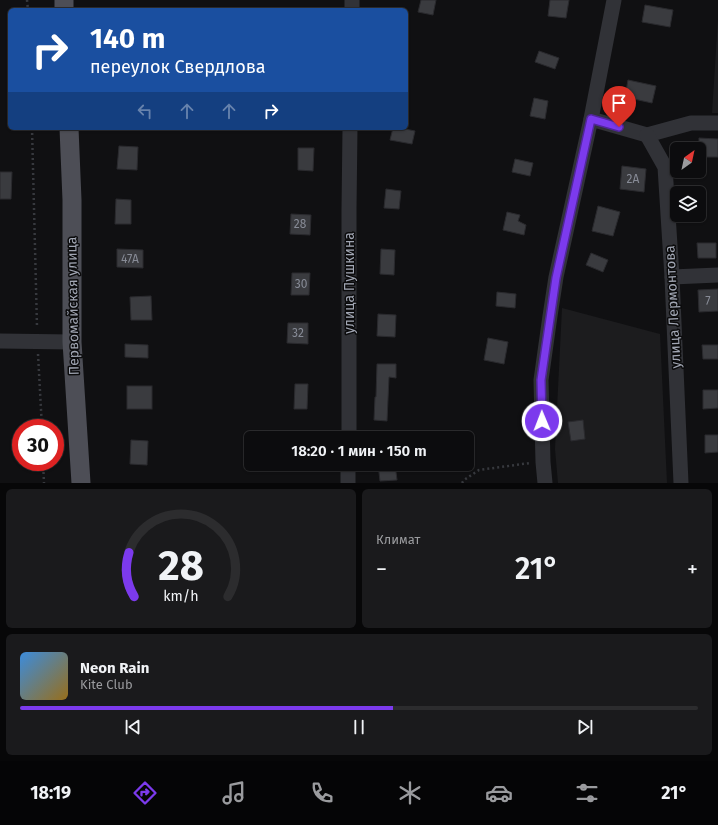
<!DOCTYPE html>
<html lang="ru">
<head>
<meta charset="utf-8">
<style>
	body { margin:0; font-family:"Fira Sans",sans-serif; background:#1a1a1c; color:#f1f3f6; height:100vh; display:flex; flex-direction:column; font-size:15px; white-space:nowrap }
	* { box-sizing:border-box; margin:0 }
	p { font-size:13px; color:#9a9b9e }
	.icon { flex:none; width:22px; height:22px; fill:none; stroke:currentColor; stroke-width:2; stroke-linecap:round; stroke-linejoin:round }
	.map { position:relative; height:483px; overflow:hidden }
	.details { display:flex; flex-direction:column; gap:6px; padding:6px; background:#070708; flex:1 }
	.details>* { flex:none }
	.guide { position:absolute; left:8px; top:8px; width:400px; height:122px; border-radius:6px; box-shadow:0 1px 3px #0004,0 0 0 1px #2c2c2e; background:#1a4fa0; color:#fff; overflow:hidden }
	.needle { width:26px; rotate:33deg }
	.controls { position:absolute; left:670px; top:142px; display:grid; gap:8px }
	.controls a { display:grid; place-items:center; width:36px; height:36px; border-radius:6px; background:#0c0c0e; box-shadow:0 1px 3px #0004,0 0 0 1px #2c2c2e; font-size:20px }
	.speed { position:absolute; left:12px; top:419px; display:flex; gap:8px; font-size:20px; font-weight:700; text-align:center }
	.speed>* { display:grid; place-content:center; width:52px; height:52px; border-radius:50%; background:#0c0c0e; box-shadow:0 1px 3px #0004,0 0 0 1px #2c2c2e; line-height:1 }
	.speed .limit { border:6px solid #d22; background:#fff; color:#111 }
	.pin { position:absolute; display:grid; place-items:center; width:34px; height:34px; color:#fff; margin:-41px -17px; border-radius:50% 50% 50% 0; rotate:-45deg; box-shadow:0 0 4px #0007 }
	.pin .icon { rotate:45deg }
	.me { position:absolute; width:44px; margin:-22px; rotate:359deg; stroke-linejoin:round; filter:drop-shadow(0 0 3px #0008) }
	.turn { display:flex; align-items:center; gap:14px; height:84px; padding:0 16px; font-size:18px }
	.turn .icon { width:52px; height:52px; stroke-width:2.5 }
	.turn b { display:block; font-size:28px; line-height:34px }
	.lanes { display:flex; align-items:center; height:38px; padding:0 16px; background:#0003; justify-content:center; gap:20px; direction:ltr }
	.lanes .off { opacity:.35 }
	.big { font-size:30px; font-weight:600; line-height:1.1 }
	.details .tile { flex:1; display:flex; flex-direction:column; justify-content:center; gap:6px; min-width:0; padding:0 14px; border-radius:6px; background:#1a1a1c }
	.details .dial { align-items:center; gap:0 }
	.dial svg { height:104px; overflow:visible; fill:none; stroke:#2c2c2e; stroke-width:7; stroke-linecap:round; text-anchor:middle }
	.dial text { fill:#f1f3f6; stroke:none }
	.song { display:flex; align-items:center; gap:12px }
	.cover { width:48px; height:48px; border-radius:6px; background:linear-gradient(135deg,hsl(210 70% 55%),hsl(40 70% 35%)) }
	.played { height:4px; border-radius:2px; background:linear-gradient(90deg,#7c3aed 55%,#2c2c2e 55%) }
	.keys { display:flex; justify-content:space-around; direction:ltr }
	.heat { display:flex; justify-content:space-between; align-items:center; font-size:22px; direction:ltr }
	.details .tiles { flex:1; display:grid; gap:6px; grid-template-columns:1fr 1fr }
	.tile:last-child { grid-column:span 2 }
	.trip { position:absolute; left:244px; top:431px; width:230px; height:40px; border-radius:6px; background:#0c0c0e; box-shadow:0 1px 3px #0004,0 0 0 1px #2c2c2e; font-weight:600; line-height:40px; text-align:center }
	.tabs { display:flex; height:64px; justify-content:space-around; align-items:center; background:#050506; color:#9a9b9e }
	.tabs .icon { width:28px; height:28px }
	.tabs .selected { color:#7c3aed }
	.tabs b { font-size:18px; color:#f1f3f6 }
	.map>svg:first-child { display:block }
	.built { fill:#1c1c1e }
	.building { fill:#3a3b3f; stroke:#2a2a2e }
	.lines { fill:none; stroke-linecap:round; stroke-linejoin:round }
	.path { stroke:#37393e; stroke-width:2.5; stroke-dasharray:2 3; stroke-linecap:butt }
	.minor { stroke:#313237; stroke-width:15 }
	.major { stroke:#4d4e56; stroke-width:19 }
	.route-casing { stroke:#51269a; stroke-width:10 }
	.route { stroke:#7c3aed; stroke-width:7 }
	.labels { text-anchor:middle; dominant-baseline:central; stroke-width:3; stroke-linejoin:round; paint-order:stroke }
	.number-label { font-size:12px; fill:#878b96 }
	.street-label { font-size:14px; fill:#a1a6b3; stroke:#0b0b0c }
</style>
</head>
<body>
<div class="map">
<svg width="718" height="483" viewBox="0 0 718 483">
	<rect width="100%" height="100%" fill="#101012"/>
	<g class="built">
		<path d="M718,19v94h-6z"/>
		<path d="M562,308l98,26 7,149h-109l-3,-34z"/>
	</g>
	<g class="building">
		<path d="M421,0h15l-3,15 -15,-3z"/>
		<path d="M550,0h19l-3,18 -18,-2z"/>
		<path d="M645,5l28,5 -3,17 -28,-5z"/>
		<path d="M539,51l20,7 -4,11 -20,-7z"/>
		<path d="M628,80l28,6 -4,17 -27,-6z"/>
		<path d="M534,98l14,3 -3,18 -15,-3z"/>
		<path d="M393,128h7l15,3 -3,13 -22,-4z"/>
		<path d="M699,138l19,1v18h-19z"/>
		<path d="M119,146l19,1 -1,23 -20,-1z"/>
		<path d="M298,148h16l-1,23 -15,-1z"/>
		<path d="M515,159l18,4 -3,13 -18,-4z"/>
		<path d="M622,166l24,3 -2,23 -24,-3z"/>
		<path d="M0,172h12l-1,27h-11z"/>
		<path d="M386,189l15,2 -2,18 -15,-1z"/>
		<path d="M116,199l15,1v24h-16z"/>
		<path d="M598,206l22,6 -7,24 -21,-5z"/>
		<path d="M507,212l13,3 -2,6 8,4 -2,10 -21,-5z"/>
		<path d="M291,214l20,1 -1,20 -20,-1z"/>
		<path d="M697,243h19v15h-18z"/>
		<path d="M117,249l26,1v18l-26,-1z"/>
		<path d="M381,249l14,1 -1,25 -14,-1z"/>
		<path d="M591,253l17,7 -5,12 -17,-7z"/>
		<path d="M292,273h18l-1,22h-18z"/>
		<path d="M718,289v22l-19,1 -1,-22z"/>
		<path d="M497,292l19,2 -1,14 -19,-2z"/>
		<path d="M151,296l1,24h-21l-1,-23z"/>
		<path d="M378,314l18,1 -1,22 -18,-1z"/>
		<path d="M288,323h20v21l-21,-1z"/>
		<path d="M488,338l20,4 -4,22 -20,-4z"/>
		<path d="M125,344l23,1v13l-23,-1z"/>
		<path d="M702,345h16v14h-15z"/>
		<path d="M377,364h19v14l-7,-1 -2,44 -13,-1 1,-23h1z"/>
		<path d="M295,384h13l-1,25h-13z"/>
		<rect x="127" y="386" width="25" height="23"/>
		<path d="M703,390h15v18l-15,1z"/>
		<path d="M583,420l2,19 -14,2 -3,-19z"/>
		<path d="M705,435h13v17l-13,1z"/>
		<path d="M131,440l17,1 -1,24 -17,-1z"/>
		<path d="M378,464h17l2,16 -17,1z"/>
	</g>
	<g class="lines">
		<g class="path">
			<path d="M27,0l1,10"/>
			<path d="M32,128l5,199"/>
			<path d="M38,354l4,74"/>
			<path d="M43,462l1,21"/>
			<path d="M462,483l2,-3 15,-10 51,-7"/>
		</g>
		<g class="minor">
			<path d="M352,10v-10"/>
			<path d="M591,119l56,16 44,-12h27"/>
			<path d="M647,135l18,32 7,110 9,206"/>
			<path d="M672,277l46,-2"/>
			<path d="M0,341l72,1"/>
			<path d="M349,438v-229l1,-81"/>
			<path d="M348,483v-19"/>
			<path d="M545,483l-2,-21 -2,-82 9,-64 6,-39 35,-158 23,-119"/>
		</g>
		<g class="major">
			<path d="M64,0v10"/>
			<path d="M69,128l3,72v142l9,141"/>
		</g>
	</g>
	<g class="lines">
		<g class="route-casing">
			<path id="route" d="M542,421l-1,-41 15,-102 35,-159 28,8"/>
		</g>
		<use href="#route" class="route"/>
	</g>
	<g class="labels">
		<g class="number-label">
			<text x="633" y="179">2А</text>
			<text x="300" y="224">28</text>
			<text x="130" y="259">47А</text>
			<text x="301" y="284">30</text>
			<text x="708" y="301">7</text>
			<text x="298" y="333">32</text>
		</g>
		<g class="street-label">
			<text transform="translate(349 283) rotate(-90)">улица Пушкина</text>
			<text transform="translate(73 306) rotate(-91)">Первомайская улица</text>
			<text transform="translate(673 307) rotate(-93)">улица Лермонтова</text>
		</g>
	</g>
</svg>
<div class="controls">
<a><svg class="needle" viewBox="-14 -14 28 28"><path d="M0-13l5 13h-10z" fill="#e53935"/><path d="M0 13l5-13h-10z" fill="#9a9b9e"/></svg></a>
<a><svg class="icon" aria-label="layers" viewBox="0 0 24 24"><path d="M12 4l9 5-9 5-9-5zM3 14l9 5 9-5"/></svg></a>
</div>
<div class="speed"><div class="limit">30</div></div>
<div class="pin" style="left:619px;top:127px;background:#d93025"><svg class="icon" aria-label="arrive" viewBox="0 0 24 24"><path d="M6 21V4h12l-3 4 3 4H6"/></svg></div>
<svg class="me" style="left:542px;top:421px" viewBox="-20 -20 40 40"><circle r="17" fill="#7c3aed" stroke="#fff" stroke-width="3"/><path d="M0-11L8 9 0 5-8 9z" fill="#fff"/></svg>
<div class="trip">18:20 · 1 мин · 150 m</div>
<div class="guide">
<div class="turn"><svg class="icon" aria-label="right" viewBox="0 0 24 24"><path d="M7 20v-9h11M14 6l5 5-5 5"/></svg><div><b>140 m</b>переулок Свердлова</div></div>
<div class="lanes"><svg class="icon off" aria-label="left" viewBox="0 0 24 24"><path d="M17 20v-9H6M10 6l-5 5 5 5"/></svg><svg class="icon off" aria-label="ahead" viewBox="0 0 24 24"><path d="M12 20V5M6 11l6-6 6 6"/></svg><svg class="icon off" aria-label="ahead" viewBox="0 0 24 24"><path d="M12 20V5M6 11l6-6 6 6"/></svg><svg class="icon" aria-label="right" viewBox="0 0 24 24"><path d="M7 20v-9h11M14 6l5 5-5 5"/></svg></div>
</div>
</div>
<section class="details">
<div class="tiles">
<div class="tile dial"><svg viewBox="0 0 100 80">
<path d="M14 69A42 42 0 1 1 86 69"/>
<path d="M14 69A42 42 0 0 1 10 35" stroke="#7c3aed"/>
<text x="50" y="56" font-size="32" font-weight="700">28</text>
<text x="50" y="72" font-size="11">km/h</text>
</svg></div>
<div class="tile"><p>Климат</p>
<div class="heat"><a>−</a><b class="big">21°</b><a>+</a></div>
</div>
<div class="tile">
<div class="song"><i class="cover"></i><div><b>Neon Rain</b><p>Kite Club</p></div></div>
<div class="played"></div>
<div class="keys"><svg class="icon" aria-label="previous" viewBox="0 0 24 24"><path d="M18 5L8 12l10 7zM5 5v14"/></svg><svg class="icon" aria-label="pause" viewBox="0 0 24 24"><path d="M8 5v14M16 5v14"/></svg><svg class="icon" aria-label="next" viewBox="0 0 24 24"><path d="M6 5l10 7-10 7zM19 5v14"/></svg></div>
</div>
</div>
</section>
<nav class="tabs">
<b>18:19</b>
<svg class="icon selected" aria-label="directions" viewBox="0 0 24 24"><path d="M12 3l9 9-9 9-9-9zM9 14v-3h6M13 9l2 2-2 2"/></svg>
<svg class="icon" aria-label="music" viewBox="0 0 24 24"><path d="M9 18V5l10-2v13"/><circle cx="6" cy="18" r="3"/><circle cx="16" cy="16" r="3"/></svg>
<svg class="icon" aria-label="phone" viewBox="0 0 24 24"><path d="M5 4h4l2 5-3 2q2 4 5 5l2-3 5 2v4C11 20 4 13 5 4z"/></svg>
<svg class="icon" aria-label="climate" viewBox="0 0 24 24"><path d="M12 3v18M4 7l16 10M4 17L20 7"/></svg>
<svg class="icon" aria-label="car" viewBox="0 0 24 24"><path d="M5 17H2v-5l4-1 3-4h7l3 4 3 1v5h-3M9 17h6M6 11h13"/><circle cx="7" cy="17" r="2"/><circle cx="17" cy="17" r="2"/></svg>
<svg class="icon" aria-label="filters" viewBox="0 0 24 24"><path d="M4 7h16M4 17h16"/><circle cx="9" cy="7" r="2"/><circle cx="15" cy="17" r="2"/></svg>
<b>21°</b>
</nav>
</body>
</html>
